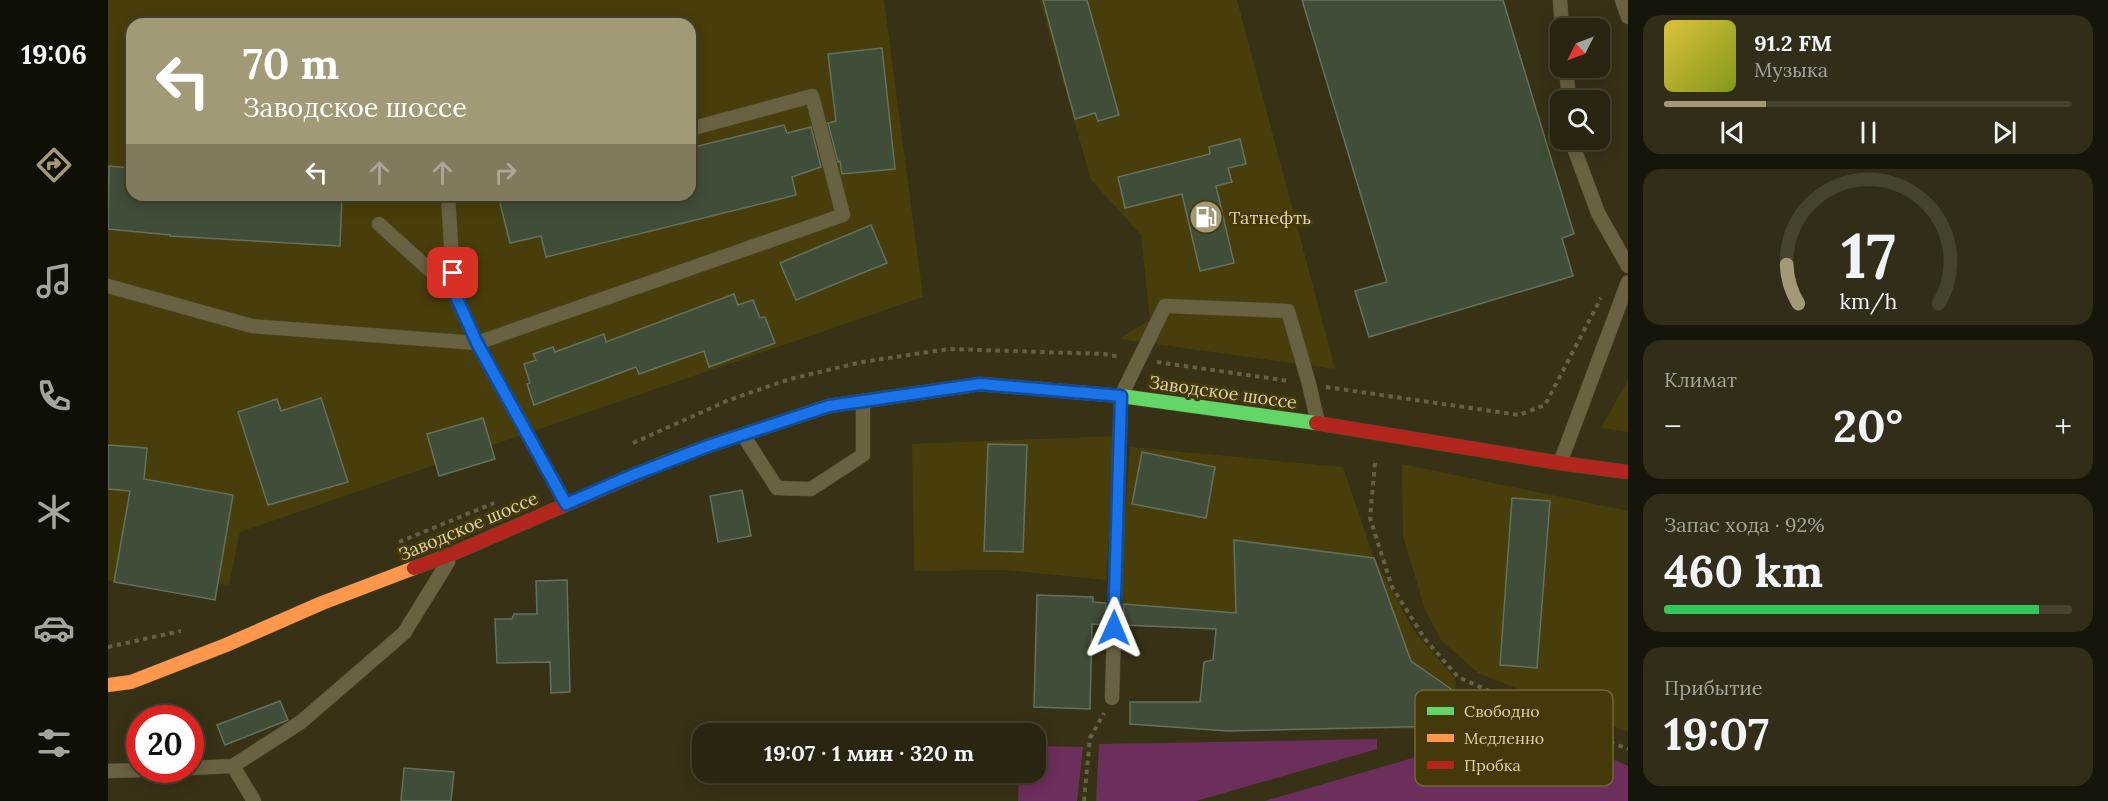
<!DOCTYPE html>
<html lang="ru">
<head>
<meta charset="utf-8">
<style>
	body { margin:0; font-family:Lora,serif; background:#312d19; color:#f1f3f6; height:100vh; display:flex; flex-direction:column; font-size:22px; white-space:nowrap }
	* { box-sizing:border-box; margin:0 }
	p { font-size:20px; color:#a5a59f }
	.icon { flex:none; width:33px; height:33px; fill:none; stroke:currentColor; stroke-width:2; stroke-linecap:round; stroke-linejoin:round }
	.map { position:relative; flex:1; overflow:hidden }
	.sheet { display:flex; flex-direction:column; gap:15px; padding:15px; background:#171409; width:480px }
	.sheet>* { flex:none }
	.banner { position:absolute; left:18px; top:18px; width:570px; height:183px; border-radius:18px; box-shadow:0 3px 15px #0003,0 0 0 2px #454230; background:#a29a76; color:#fff; overflow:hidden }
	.needle { width:39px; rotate:228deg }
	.tools { position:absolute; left:1442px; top:18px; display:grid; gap:12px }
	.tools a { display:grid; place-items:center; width:60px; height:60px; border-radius:12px; background:#292510; box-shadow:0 3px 15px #0003,0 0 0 2px #454230; font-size:30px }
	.speed { position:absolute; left:18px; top:705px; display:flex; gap:12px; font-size:30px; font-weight:700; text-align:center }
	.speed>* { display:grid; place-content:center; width:78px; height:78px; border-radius:50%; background:#292510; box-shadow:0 3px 15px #0003,0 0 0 2px #454230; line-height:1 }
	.speed .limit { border:9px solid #d22; background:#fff; color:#111 }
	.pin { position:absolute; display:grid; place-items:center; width:51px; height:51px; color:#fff; margin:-26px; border-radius:12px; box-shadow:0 3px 9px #0006 }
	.me { position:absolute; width:66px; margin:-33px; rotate:1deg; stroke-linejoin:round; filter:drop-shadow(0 0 4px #0008) }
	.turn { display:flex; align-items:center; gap:21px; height:126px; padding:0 18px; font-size:27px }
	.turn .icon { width:78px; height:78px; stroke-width:2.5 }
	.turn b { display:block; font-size:42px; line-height:51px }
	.lanes { display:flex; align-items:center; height:57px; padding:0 18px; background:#0003; justify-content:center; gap:30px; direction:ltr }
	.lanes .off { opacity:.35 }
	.big { font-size:45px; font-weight:700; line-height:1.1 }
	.sheet .widget { flex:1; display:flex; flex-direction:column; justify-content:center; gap:9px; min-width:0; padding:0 21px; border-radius:18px; background:#312d19 }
	.sheet .dial { align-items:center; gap:0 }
	.dial svg { height:156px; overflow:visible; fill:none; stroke:#454230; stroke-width:7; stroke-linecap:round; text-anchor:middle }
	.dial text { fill:#f1f3f6; stroke:none }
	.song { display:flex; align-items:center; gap:18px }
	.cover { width:72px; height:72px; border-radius:9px; background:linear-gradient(135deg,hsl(50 70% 55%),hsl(70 70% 35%)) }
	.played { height:6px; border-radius:3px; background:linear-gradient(90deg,#a29a76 25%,#454230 25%) }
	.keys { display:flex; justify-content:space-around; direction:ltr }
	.heat { display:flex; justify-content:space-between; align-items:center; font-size:33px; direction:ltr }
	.charge { height:9px; border-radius:4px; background:linear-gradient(90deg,#34c759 92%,#454230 0) }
	.trip { position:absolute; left:584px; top:723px; width:354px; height:60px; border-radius:18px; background:#292510; box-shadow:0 3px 15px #0003,0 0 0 2px #454230; font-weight:700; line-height:60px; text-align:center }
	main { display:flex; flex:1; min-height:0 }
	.tab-bar { display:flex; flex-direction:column; width:108px; justify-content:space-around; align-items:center; background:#100f06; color:#a5a59f }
	.tab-bar .icon { width:42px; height:42px }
	.tab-bar .selected { color:#a29a76 }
	.tab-bar b { font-size:27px; color:#f1f3f6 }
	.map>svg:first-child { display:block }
	.built { fill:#483e0b; fill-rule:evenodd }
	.green { fill:#6c2e5b }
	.building { fill:#404d38; stroke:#65715c; stroke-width:1.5 }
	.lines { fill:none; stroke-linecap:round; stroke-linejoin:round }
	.lane-casing { stroke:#524d33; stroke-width:15 }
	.fast-casing { stroke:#524d33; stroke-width:15 }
	.slow-casing { stroke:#524d33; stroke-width:15 }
	.jam-casing { stroke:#524d33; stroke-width:15 }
	.path { stroke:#666047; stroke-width:4; stroke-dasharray:4.5 4.5; stroke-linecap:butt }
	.lane { stroke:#696242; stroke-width:14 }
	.fast { stroke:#63d668; stroke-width:14 }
	.slow { stroke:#ff974d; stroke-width:14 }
	.jam { stroke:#b3261e; stroke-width:14 }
	.route-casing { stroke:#114b97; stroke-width:15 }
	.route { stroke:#1a73e8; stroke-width:10 }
	.labels { text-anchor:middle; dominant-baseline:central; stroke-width:6; stroke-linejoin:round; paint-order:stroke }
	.poi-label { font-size:18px; fill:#dcd3aa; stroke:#443909; text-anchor:start }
	.street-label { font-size:18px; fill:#dcd3aa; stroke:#443909 }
	.key { fill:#443909; stroke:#726739; stroke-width:1.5 }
	.key-label { font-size:16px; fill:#dcd3aa }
</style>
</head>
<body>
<main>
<nav class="tab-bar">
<b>19:06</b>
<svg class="icon selected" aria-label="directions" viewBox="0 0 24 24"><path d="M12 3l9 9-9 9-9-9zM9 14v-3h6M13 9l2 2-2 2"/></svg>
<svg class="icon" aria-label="music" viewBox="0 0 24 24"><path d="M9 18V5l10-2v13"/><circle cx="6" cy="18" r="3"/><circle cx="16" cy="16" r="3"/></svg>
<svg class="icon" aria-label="phone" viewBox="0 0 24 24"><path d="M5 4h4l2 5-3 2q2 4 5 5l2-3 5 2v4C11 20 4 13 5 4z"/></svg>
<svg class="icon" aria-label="climate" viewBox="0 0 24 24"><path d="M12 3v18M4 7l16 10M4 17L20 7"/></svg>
<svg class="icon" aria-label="car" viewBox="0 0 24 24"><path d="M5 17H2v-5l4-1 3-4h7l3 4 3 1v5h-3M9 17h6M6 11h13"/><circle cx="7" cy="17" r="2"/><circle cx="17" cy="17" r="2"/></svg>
<svg class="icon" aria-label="filters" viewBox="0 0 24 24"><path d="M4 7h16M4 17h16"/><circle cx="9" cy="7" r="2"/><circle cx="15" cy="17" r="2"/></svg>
</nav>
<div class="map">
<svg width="1520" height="801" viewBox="0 0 1520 801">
	<rect width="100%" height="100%" fill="#373116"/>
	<g class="built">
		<path d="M0,0h776l39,297 -683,235 -11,53 -67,-8 -54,4zM24,24h558v171h-558z"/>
		<path d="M932,0h197l98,369 -216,-30 31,-19 -9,-85 -50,-55z"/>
		<path d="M1520,380v52l-27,-4z"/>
		<path d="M1008,436l-10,144 -100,-10 -92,1 -2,-127z"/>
		<path d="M1022,447l213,20 31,91 40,73 41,47 3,50 -230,3 8,-118 -118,-9z"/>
		<path d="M1294,464l226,47v221l-150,-59 -37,-33 -16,-30 -22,-74z"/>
	</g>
	<g class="green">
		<path d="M1269,739v10l-181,52h-100l3,-57z"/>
		<path d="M1459,739l61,27v35h-363l199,-58z"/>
		<path d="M927,746l48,1 -6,54h-59l1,-28 16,-1z"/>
	</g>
	<g class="building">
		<path d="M935,0h44l32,115 -21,6 -3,-8 -20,6z"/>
		<path d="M1194,0h201l71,234 -12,4 11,38 -204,61 -14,-46 32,-9z"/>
		<path d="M774,48l13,121 -53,5 -2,-13 -2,1 -10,-39 8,-2 -8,-67z"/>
		<path d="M676,125l3,8 24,-6 10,40 -29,10 4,18 -250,62 -5,-21 -31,7 -12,-48h192v-47z"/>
		<path d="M1132,139l6,25 -18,4 4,14 -16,4 18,77 -34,8 -18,-77 -57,14 -7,-31 92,-23 -1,-7z"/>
		<path d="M1,166l23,2v27h210l-2,51 -170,-10v-1l-62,-6z"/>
		<path d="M763,225l16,38 -91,37 -16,-37z"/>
		<path d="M626,294l4,11 15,-5 7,18 5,-1 10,26 -66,24 -5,-16 -65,23 -3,-7 -102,38 -7,-21 3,-1 -6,-19 12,-4 -3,-6 20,-7 2,5 49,-18 2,8z"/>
		<path d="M213,398l27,84 -80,23 -30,-93 39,-13 4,12z"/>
		<path d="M375,418l12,41 -56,17 -12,-42z"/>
		<path d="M880,444l39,1 -4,107 -39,-1z"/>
		<path d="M0,445l39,3 -3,31 89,16 -18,105 -101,-18 16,-91 -22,-2z"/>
		<path d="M1034,452l73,15 -9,51 -74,-14z"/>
		<path d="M634,490l9,46 -33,6 -8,-46z"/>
		<path d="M1404,498l38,3 -13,167 -37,-3z"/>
		<path d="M1126,540l140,18 37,103 40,28 -5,37 -218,5 -98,-7v-22h70l4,-40 9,-2 3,-31 -93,-4 1,-21 112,9z"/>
		<path d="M459,580l3,112 -19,1 -1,-31 -53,1 -2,-44h17l2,-5h23l-1,-33z"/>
		<path d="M929,595l56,2v5l13,1 -1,22 -13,-1 -2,85 -56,-2z"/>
		<path d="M172,701l8,19 -63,25 -8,-20z"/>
		<path d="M296,768l50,4 -3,29h-50z"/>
	</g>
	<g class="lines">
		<g class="lane-casing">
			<g id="lane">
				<path d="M1452,0l2,28"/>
				<path d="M1514,0l6,17"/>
				<path d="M1458,68l3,32"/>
				<path d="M1465,140l1,8 24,65 30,53"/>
				<path d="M343,195l-3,1 6,96"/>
				<path d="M271,224l75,68 23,51 89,161"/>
				<path d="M0,286l144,40 225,17 366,-128 -31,-119 -122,33"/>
				<path d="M635,435l34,53 34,1 52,-34v-54"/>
				<path d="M1452,463l68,-181"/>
				<path d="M1004,698l9,-302 44,-90 123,5 21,73 9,39"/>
				<path d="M125,766l21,35"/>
				<path d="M82,768l43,-2 68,-44 103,-89 44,-71"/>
				<path d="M0,771l36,-1"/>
			</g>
		</g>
		<g class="fast-casing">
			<path id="fast" d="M859,386l13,-2 141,12 195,27"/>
		</g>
		<g class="slow-casing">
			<g id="slow">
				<path d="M550,465l50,-19 121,-40 138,-20"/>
				<path d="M0,685l23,-3 95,-37 96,-42 92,-35"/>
			</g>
		</g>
		<g class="jam-casing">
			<g id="jam">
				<path d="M1208,423l244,40 68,9"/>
				<path d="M306,568l40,-15 204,-88"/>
			</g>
		</g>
		<g class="path">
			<path d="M1049,362l132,19"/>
			<path d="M1218,387l193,28 26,-10 56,-107"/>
			<path d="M525,443l96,-43 61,-21 72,-17 87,-13 155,5 16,3"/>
			<path d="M1267,463l-5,55 22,69 33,52 33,38 93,42 77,30"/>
			<path d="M291,542l95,-39"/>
			<path d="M0,647l73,-16"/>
			<path d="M976,801l6,-63 14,-25"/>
		</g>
		<use href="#lane" class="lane"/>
		<use href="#fast" class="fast"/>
		<use href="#slow" class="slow"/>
		<use href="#jam" class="jam"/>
	</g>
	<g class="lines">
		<g class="route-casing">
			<path id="route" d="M345,273l1,19 23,51 89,161 67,-29 75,-29 121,-40 151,-22 141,12 -7,232"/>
		</g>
		<use href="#route" class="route"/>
	</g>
	<defs>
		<g id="fuel-disc" transform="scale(1.725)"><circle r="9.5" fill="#a29a76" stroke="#443909"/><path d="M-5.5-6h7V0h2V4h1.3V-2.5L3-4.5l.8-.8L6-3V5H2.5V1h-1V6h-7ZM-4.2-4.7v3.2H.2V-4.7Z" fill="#fff"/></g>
	</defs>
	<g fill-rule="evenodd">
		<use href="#fuel-disc" x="1098" y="217"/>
	</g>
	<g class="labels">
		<g class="poi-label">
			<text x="1121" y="217">Татнефть</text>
		</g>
		<g class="street-label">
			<text transform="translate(1115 392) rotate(8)">Заводское шоссе</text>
			<text transform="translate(360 526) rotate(-23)">Заводское шоссе</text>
		</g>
	</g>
	<rect x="1307" y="690" width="198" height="96" rx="9" class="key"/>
	<rect x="1319" y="707" width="27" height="8" fill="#63d668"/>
	<rect x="1319" y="734" width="27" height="8" fill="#ff974d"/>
	<rect x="1319" y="761" width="27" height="8" fill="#b3261e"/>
	<g class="key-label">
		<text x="1356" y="717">Свободно</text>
		<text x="1356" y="744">Медленно</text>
		<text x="1356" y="771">Пробка</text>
	</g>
</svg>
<div class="tools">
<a><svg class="needle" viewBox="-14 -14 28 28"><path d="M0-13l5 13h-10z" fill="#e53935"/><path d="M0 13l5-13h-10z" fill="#a5a59f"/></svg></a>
<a><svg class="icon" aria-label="search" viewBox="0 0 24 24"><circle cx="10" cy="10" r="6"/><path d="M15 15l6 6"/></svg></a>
</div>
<div class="speed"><div class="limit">20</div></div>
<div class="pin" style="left:345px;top:273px;background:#d93025"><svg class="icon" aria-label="arrive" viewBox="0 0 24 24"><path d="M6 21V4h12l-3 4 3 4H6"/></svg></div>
<svg class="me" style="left:1006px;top:628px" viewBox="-20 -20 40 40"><path d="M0-17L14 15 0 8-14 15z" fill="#1a73e8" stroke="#fff" stroke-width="4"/></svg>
<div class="trip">19:07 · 1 мин · 320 m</div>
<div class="banner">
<div class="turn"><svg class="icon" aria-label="left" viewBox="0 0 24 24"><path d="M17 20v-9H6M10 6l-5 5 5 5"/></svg><div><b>70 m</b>Заводское шоссе</div></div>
<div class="lanes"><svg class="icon" aria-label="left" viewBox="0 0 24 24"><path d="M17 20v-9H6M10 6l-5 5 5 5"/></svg><svg class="icon off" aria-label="ahead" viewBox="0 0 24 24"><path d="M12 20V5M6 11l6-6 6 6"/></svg><svg class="icon off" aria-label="ahead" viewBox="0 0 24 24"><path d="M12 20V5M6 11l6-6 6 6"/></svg><svg class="icon off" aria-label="right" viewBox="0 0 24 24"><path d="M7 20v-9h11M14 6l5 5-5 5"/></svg></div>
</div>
</div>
<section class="sheet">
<div class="widget">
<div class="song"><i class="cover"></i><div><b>91.2 FM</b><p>Музыка</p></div></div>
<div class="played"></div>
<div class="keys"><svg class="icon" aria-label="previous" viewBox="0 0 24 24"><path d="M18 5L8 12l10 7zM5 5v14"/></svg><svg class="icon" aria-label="pause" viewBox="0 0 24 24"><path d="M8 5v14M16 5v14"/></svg><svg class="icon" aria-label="next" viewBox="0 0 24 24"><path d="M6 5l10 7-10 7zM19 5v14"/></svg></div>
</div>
<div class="widget dial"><svg viewBox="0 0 100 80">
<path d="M14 69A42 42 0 1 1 86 69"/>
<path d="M14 69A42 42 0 0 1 8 49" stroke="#a29a76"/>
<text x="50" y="56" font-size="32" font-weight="700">17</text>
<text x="50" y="72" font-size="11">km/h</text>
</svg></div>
<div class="widget"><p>Климат</p>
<div class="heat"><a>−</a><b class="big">20°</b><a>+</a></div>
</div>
<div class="widget"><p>Запас хода · 92%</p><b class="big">460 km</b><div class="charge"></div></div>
<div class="widget"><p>Прибытие</p><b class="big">19:07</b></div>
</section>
</main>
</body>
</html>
